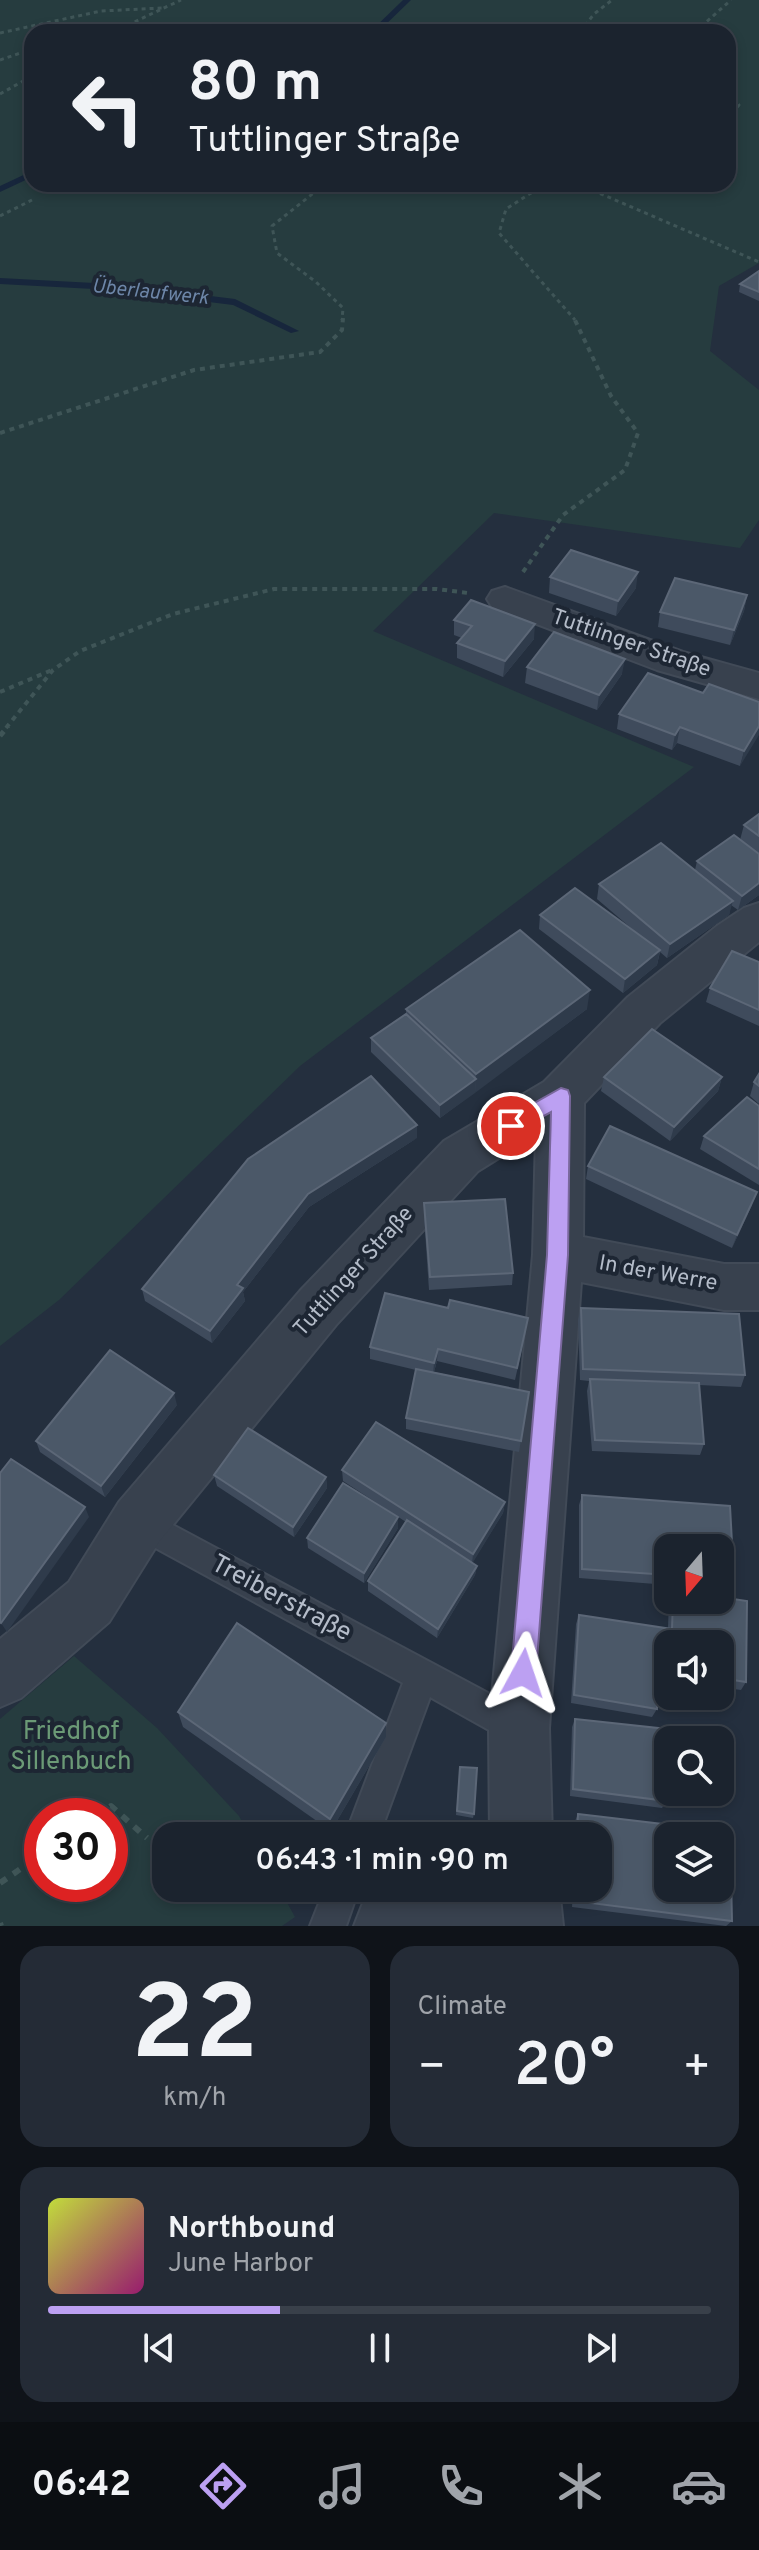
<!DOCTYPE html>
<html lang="en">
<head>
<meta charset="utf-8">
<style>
	body { margin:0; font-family:Overpass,sans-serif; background:#242b36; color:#f1f3f6; height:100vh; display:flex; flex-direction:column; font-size:30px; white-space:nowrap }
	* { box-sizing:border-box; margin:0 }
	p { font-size:26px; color:#a0a4aa }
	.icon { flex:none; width:44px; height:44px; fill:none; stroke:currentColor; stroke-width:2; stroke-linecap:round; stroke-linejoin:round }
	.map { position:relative; height:1926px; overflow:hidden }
	.sheet { display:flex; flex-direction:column; gap:20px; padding:20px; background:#0f1319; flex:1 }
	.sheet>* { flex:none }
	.banner { position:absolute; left:24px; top:24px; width:712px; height:168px; border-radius:24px; box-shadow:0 4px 12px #0003,0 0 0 2px #39404a; background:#1b232e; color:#f1f3f6; overflow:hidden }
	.needle { width:52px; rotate:199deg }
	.controls { position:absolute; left:654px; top:1534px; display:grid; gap:16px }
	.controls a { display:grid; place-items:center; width:80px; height:80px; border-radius:16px; background:#1b232e; box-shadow:0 4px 12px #0003,0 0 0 2px #39404a; font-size:40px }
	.speed { position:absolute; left:24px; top:1798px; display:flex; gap:16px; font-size:40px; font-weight:700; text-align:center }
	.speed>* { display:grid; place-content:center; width:104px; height:104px; border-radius:50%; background:#1b232e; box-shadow:0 4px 12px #0003,0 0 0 2px #39404a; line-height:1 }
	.speed .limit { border:12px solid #d22; background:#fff; color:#111 }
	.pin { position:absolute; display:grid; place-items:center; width:68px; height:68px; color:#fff; margin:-34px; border:4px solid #fff; border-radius:50%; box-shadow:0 2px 8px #0007 }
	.me { position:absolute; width:88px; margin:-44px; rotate:5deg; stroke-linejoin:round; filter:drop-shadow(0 0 6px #0008) }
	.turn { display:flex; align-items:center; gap:28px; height:168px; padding:0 32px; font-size:36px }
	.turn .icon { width:104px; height:104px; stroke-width:2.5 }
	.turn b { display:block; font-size:56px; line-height:68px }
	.big { font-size:60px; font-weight:600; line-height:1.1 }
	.sheet .card { flex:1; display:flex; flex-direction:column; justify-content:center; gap:12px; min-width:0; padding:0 28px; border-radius:24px; background:#242b36 }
	.sheet .dial { align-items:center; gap:0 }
	.dial b { font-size:104px; line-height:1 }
	.song { display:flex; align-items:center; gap:24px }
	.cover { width:96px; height:96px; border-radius:12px; background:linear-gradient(135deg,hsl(70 70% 55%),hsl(320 70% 35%)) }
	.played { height:8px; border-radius:4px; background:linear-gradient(90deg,#bca0f2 35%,#39404a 35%) }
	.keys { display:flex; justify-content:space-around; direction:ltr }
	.heat { display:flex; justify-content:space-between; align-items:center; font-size:44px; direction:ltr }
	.sheet .tiles { flex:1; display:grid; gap:20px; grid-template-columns:1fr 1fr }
	.card:last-child { grid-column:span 2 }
	.trip { position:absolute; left:152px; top:1822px; width:460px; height:80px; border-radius:24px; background:#1b232e; box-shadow:0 4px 12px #0003,0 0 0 2px #39404a; font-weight:600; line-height:80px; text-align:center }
	.tab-bar { display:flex; height:128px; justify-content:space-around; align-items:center; background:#0b0e12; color:#a0a4aa }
	.tab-bar .icon { width:56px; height:56px }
	.tab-bar .on { color:#bca0f2 }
	.tab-bar b { font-size:36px; color:#f1f3f6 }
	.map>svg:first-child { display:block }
	.green { fill:#263c3f; fill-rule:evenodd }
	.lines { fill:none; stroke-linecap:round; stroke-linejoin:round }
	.stream { fill:#17263c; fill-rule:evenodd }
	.service-casing { stroke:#414a57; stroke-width:4 }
	.minor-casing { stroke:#414a57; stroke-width:4 }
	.path-far3 { stroke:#3f5557; stroke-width:3; stroke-dasharray:4 4; stroke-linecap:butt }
	.path-far2 { stroke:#3f5557; stroke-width:4; stroke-dasharray:5 5; stroke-linecap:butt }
	.path-far1 { stroke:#3f5557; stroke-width:5; stroke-dasharray:6 6; stroke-linecap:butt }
	.path { stroke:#3f5557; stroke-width:6; stroke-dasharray:8 8; stroke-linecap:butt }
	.service { fill:#38414e; fill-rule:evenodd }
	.minor { fill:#38414e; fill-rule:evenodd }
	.wall { fill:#3f4b5c }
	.shaded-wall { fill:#2f3b4b }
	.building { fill:#4b5868; stroke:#5c6777; stroke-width:2; fill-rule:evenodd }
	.route { fill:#bca0f2; stroke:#7a689d; stroke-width:2 }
	.labels { text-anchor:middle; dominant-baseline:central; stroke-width:8; stroke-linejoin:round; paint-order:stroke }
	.far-water-label { font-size:20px; font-style:italic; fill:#6d86a8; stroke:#1d2633 }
	.street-label { font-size:22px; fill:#b4bcc9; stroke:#1d2633 }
	.near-street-label { font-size:26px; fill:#b4bcc9; stroke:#1d2633 }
	.near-park-label { font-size:26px; fill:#6b9a76; stroke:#1d2633 }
</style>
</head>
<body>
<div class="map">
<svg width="759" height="1926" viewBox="0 0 759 1926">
	<rect width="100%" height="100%" fill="#242f3e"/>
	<g class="green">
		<path d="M0,0h759v263l-40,23 -9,65 49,39v130l-19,28 -246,-35 -121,118 321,136 -394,299 -241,234 -59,46zM32,32h696v152h-696z"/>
		<path d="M74,1656l83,72 82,88 11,20h-84v52h113l16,29 -13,9h-282v-207zM110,1816v68h-68v-68z"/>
	</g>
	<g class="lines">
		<g class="stream">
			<path d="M403,0h8l-33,32h-8z"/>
			<path d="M32,171v6l-32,15v-6z"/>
			<path d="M0,278l113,6 122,15 64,32 -8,2 -58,-28 -120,-15 -113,-6z"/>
		</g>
		<g class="service-casing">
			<g id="service">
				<path d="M139,1507l390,208 4,12 -4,12 -12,4 -12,-4 -75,-42 -51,139h-34l58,-153 -275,-150 -4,-11 4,-11z"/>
				<path d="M325,1888h34l-13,38h-36z"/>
			</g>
		</g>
		<g class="minor-casing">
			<g id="minor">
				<path d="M505,587l178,65 76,21v26l-102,-29 -165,-63 -5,-8 5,-8z"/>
				<path d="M759,903v39l-99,81 -76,80 -1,134 141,27h35v46h-35l-143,-28 -32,446 3,108h-62l-1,-108 44,-473 3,-120 -58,36 -142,154 -177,217 -50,80 -88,76 -21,9v-68l69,-57 50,-80 181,-211 144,-150 100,-59 84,-85 89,-71 27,-18z"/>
				<path d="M440,1888l34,6 23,9 -2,-15h64l4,38h-209l9,-23 23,-9z"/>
			</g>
		</g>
		<g class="path-far3">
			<path d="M113,32l68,-32"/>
			<path d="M580,32l14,-18 18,-14"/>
			<path d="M695,32l36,-32"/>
			<path d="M0,33l101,-22 61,-3"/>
			<path d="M0,60l32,-11"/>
			<path d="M728,92l11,13 -11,13"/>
			<path d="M0,94l32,-18"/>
			<path d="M325,184l-53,42 5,27 39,29 27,26 -1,12"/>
			<path d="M545,184l-39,25 -7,24 76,87"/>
			<path d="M578,184l181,78"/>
			<path d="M0,216l32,-16"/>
		</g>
		<g class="path-far2">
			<path d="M0,433l194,-63 126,-18 22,-22 1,-12"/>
			<path d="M523,572l40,-57 62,-45 13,-37 -27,-37 -37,-78"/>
			<path d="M0,692l52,-22"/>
			<path d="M6,728l47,-58 27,-19 93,-37 101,-25h163l31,4"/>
		</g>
		<path class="path-far1" d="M0,736l8,-10"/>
		<g class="path">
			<path d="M97,1816l14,-10 36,32"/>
			<path d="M0,1883l42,-29"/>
			<path d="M0,1923l1,3"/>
		</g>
		<use href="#service" class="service"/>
		<use href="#minor" class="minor"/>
	</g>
	<g class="wall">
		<path d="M759,271v30l-20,-9 1,-8z"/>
		<path d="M550,577l86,11 -20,28 -67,-23z"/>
		<path d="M747,595l-3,16 -14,34 -72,-18 2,-15z"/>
		<path d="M454,620l80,19 -31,38 -46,-19v-15l5,-5 -8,-3z"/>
		<path d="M527,667l95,7 -25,36 -72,-27z"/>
		<path d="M703,693l56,9 -19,64 -63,-23 -5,7 -55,-21 2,-15z"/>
		<path d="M759,814v81l-21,15 -7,-5 -2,10 -62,43 -7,-6 -3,13 -34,28 -84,-64 1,-14 98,19 -41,-35 2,-15 96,-14 2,-9 43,-21 4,-15z"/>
		<path d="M759,962v64l-53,-24 4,-14z"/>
		<path d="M406,1009h181l-147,109 -69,-66v-14l35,-24z"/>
		<path d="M759,1074v30l-9,-8 4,-14z"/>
		<path d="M604,1077h118l-4,14 -48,50 -69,-50z"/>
		<path d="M759,1106v79l-59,-36 4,-13z"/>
		<path d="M417,1138l-108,69 -66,85 2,9 -33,42 -67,-42 -3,-12z"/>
		<path d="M588,1166l164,39 -20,43 -146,-69z"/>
		<path d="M424,1203l89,70 -1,12 -83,5 -5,-74z"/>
		<path d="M581,1308l164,67 -4,12 -42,-2 5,59 -4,11 -108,-4 -5,-60 2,-10 -9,-1 -2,-60z"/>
		<path d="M526,1331l-11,49 -78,-19 -3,11 95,20 -10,60 -113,-23v-11l10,-48 -46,-11v-12z"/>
		<path d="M177,1405l-72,92 -65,-45 -4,-11z"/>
		<path d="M342,1470l163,32 -2,11 -31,50 5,3 -2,9 -38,63 -69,-47v-10l38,-59 -63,-41z"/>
		<path d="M214,1475l112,2 1,11 -33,49 -77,-51z"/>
		<path d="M582,1495l148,11 4,74 -6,10 -8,-1v-41h-52v37l-89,-7v-73z"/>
		<path d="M398,1517v11l-34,55 -56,-35 -1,-10z"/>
		<path d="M669,1600h51l26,82 -5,8 -21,-3v-43h-52v35l-10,-1 -1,31 -5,8 -81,-14 5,-79 3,-9 89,13z"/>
		<path d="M178,1712l208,25 -55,94 -148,-104z"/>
		<path d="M575,1719l92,82 -5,7 -92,-12 2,-69z"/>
		<path d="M460,1767l14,47 -1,4 -17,-3z"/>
		<path d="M578,1814l154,107 -6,5 -154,-19 1,-19h25v-52h-24l1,-15z"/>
	</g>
	<g class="shaded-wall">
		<path d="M638,572l-2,16 -20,28 2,-15z"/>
		<path d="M747,595l-3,16 -14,34 4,-15z"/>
		<path d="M535,624l-1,15 -31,38 2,-16z"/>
		<path d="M625,659l-3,15 -25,36 2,-15z"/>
		<path d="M759,726v9l-19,31 4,-15z"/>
		<path d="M680,727l-3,16 -5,7 3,-15z"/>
		<path d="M759,883v12l-21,15 4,-14z"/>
		<path d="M733,901l-4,14 -62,43 3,-14z"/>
		<path d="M660,950l-3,15 -34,28 2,-14z"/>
		<path d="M590,990l-3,19 -112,84 1,-19z"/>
		<path d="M722,1077l-4,14 -48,50 4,-14z"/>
		<path d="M476,1079l-1,14 -35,25v-13z"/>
		<path d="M417,1125v13l-108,69 -66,85 2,9 -33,42 -2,-12 27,-46 71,-91z"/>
		<path d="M757,1192l-5,13 -20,43 5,-13z"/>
		<path d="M438,1349l-1,12 -4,14 1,-12z"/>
		<path d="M174,1393l3,12 -72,92 -4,-11z"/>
		<path d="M326,1477l1,11 -33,49 -1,-10z"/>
		<path d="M505,1502l-2,11 -31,51 1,-10z"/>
		<path d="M85,1507l4,10 -82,115 -6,-9z"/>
		<path d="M398,1517v11l-34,55v-10z"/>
		<path d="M477,1566l-2,9 -38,63 1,-9z"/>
		<path d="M386,1723v14l-55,94 -1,-12z"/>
	</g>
	<g class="building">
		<path d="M759,271v21l-19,-8z"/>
		<path d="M571,550l67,22 -20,29 -68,-24z"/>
		<path d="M675,578l72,17 -13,35 -74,-18z"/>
		<path d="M471,600l64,24 -30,37 -48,-18 15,-17 -18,-6z"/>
		<path d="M554,632l71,27 -26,36 -72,-28z"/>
		<path d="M648,673l55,20 6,-9 50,18v24l-15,25 -64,-24 -5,8 -56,-21z"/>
		<path d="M759,814v22l-15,-11z"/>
		<path d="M734,835l25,19v29l-17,13 -45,-35z"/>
		<path d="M661,843l72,58 -63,43 -71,-60z"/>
		<path d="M575,888l85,62 -35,29 -85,-64z"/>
		<path d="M520,930l70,60 -114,84 -70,-65z"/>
		<path d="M732,951l27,11v48l-49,-22z"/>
		<path d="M406,1014l70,65 -36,26 -69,-67z"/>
		<path d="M652,1029l70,48 -48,50 -70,-50z"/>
		<path d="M759,1074v12l-5,-4z"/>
		<path d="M371,1076l46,49 -109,69 -71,91 6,3 -33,43 -68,-42 106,-130z"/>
		<path d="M747,1097l12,9v63l-55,-33z"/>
		<path d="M610,1126l147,66 -20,43 -149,-69z"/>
		<path d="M505,1199l8,74 -83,4 -6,-74z"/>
		<path d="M385,1293l63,15 2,-8 78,18 -11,50 -79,-19 -4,14 -64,-16z"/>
		<path d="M581,1308l158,6 6,61 -162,-6z"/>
		<path d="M110,1350l64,43 -73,93 -65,-45z"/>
		<path d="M416,1369l113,23 -8,49 -115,-23z"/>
		<path d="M590,1379l109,4 5,61 -109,-4z"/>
		<path d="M376,1422l129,80 -32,52 -131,-84z"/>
		<path d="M248,1428l78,49 -33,50 -79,-52z"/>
		<path d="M11,1459l74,48 -84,116 -1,-1v-149z"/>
		<path d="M343,1483l55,34 -34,56 -57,-35z"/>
		<path d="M582,1495l148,11 4,74 -14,-1v-31h-52v27l-86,-6z"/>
		<path d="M407,1520l70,46 -39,63 -70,-48z"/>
		<path d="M720,1597l27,4 -1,81 -26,-4v-34h-52v26l-9,-2 -2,41 -83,-14 5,-80 93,14 1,-29h47z"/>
		<path d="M237,1623l149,100 -56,96 -152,-107z"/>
		<path d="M575,1719l92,10v72l-94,-12z"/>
		<path d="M460,1767l17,1 -3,46 -17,-3z"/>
		<path d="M578,1814l152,18 2,89 -157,-20 1,-13h22v-52h-21zM668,1836h52v52h-52z"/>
	</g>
	<path class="route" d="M561,1088l7,2 2,6 -2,159 -32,418 -4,8 -9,4 -8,-4 -4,-8 36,-418 4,-143 -40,22 -7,-2 -3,-6 3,-6z"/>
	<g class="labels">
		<g class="far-water-label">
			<text transform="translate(150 293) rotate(6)">Überlaufwerk</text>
		</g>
		<g class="street-label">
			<text transform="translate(631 644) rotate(19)">Tuttlinger Straße</text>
			<text transform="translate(354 1272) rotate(-48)">Tuttlinger Straße</text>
			<text transform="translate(658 1274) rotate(10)">In der Werre</text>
		</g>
		<g class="near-street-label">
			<text transform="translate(281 1599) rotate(28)">Treiberstraße</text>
		</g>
		<g class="near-park-label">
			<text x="71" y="1732">Friedhof<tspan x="71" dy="30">Sillenbuch</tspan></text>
		</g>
	</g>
</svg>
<div class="controls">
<a><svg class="needle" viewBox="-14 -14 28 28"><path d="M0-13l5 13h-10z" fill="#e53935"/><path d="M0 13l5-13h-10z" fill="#a0a4aa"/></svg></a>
<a><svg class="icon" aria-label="sound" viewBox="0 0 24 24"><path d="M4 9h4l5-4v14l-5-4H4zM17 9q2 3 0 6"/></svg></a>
<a><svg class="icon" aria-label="search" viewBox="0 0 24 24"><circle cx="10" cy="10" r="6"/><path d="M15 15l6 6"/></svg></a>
<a><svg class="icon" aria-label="layers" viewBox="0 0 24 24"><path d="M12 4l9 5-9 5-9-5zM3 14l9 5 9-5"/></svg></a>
</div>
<div class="speed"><div class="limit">30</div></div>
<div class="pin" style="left:511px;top:1126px;background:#d93025"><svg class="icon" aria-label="arrive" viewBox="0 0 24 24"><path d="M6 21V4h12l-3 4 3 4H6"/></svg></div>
<svg class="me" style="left:523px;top:1673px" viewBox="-20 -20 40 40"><path d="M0-17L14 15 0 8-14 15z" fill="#bca0f2" stroke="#fff" stroke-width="4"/></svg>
<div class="trip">06:43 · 1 min · 90 m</div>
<div class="banner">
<div class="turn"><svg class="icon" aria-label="left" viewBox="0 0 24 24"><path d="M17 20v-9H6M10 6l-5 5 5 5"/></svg><div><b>80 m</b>Tuttlinger Straße</div></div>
</div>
</div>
<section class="sheet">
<div class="tiles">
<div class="card dial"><b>22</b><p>km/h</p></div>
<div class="card"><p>Climate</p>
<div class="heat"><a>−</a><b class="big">20°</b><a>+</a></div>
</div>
<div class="card">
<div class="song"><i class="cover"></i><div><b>Northbound</b><p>June Harbor</p></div></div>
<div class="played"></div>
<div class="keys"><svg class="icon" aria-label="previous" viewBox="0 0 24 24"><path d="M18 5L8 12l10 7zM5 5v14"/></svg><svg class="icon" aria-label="pause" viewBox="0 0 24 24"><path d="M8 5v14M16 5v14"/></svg><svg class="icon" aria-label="next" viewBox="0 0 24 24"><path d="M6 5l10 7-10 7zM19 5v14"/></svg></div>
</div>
</div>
</section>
<nav class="tab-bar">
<b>06:42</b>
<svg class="icon on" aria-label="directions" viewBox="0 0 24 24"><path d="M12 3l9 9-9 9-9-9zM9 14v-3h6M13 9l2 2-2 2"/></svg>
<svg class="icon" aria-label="music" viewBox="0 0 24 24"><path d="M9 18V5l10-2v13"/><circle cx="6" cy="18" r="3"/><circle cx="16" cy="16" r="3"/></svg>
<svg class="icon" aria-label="phone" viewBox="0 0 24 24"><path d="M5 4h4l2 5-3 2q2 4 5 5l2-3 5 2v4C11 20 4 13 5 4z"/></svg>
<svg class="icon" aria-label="climate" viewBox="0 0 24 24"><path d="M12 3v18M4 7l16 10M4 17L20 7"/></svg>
<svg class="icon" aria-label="car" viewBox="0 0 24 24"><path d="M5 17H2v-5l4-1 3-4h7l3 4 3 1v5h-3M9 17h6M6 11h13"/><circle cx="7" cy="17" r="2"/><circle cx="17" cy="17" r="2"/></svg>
</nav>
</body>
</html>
